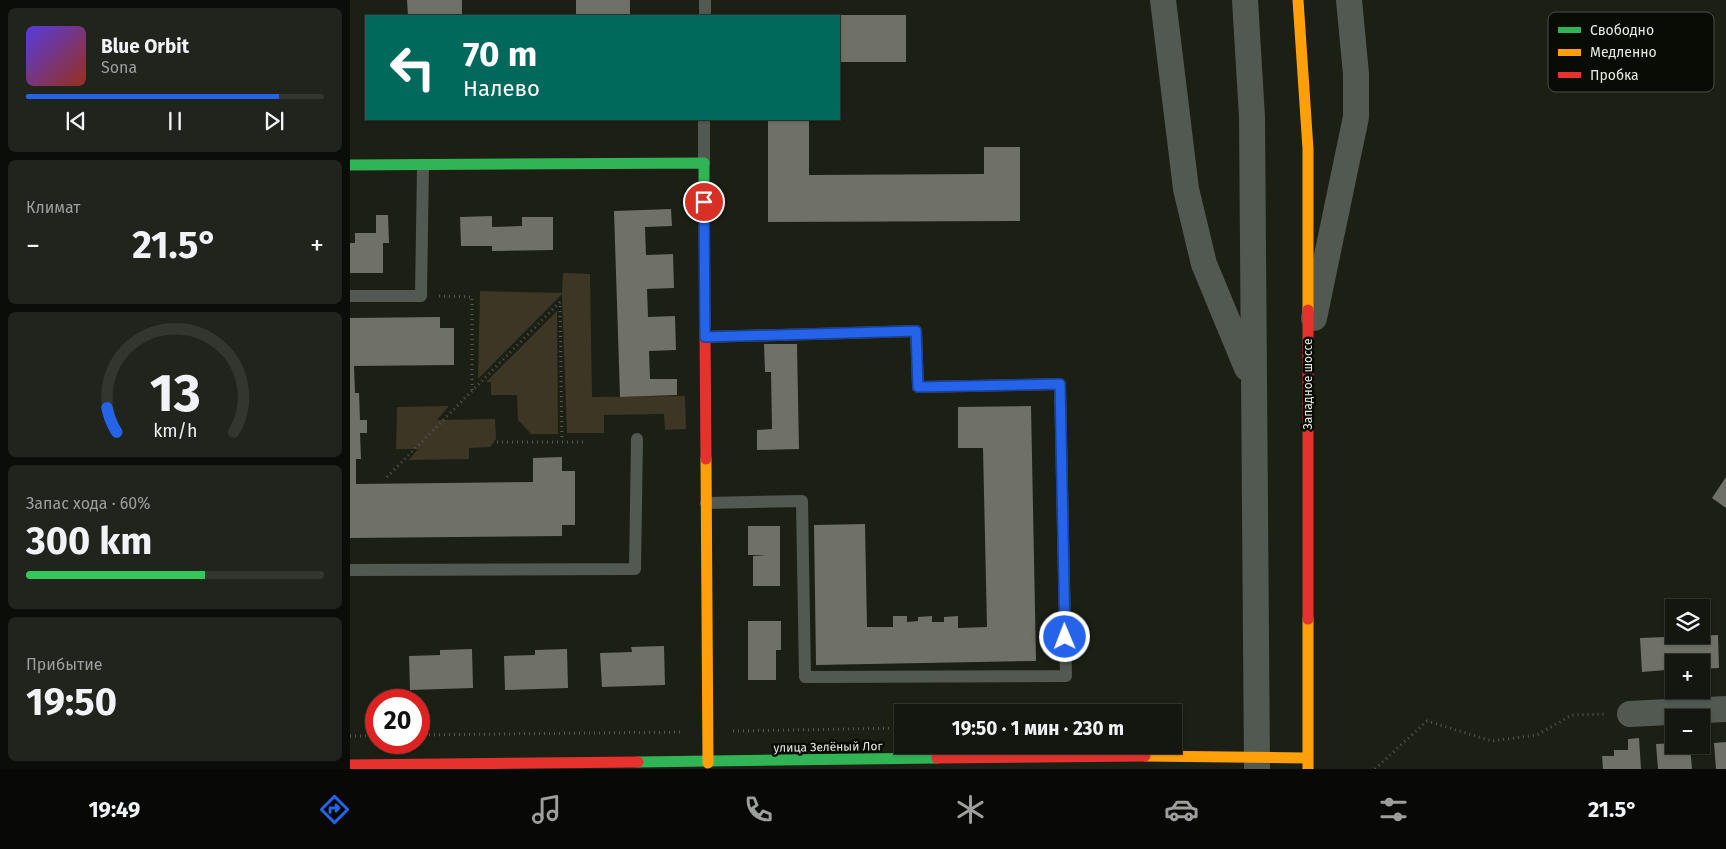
<!DOCTYPE html>
<html lang="ru">
<head>
<meta charset="utf-8">
<style>
	body { margin:0; font-family:"Fira Sans",sans-serif; background:#21241d; color:#f1f3f6; height:100vh; display:flex; flex-direction:column; font-size:19px; white-space:nowrap }
	* { box-sizing:border-box; margin:0 }
	p { font-size:16px; color:#9d9f9e }
	.icon { flex:none; width:28px; height:28px; fill:none; stroke:currentColor; stroke-width:2; stroke-linecap:round; stroke-linejoin:round }
	.map { position:relative; flex:1; overflow:hidden }
	.drawer { display:flex; flex-direction:column; gap:8px; padding:8px; background:#0b0d08; width:350px }
	.drawer>* { flex:none }
	.top-card { position:absolute; left:15px; top:15px; width:475px; height:105px; border-radius:0px; box-shadow:0 1px 4px #0004,0 0 0 1px #33362f; background:#00695c; color:#fff; overflow:hidden }
	.fabs { position:absolute; left:1315px; top:599px; display:grid; gap:10px }
	.fabs a { display:grid; place-items:center; width:45px; height:45px; border-radius:0px; background:#14170f; box-shadow:0 1px 4px #0004,0 0 0 1px #33362f; font-size:25px }
	.speed { position:absolute; left:15px; top:689px; display:flex; gap:10px; font-size:25px; font-weight:700; text-align:center }
	.speed>* { display:grid; place-content:center; width:65px; height:65px; border-radius:50%; background:#14170f; box-shadow:0 1px 4px #0004,0 0 0 1px #33362f; line-height:1 }
	.speed .limit { border:8px solid #d22; background:#fff; color:#111 }
	.pin { position:absolute; display:grid; place-items:center; width:42px; height:42px; color:#fff; margin:-21px; border:2px solid #fff; border-radius:50%; box-shadow:0 1px 5px #0007 }
	.me { position:absolute; width:55px; margin:-28px; rotate:359deg; stroke-linejoin:round; filter:drop-shadow(0 0 4px #0008) }
	.turn { display:flex; align-items:center; gap:18px; height:105px; padding:0 15px; font-size:22px }
	.turn .icon { width:65px; height:65px; stroke-width:2.5 }
	.turn b { display:block; font-size:35px; line-height:42px }
	.big { font-size:38px; font-weight:700; line-height:1.1 }
	.drawer .tile { flex:1; display:flex; flex-direction:column; justify-content:center; gap:8px; min-width:0; padding:0 18px; border-radius:8px; background:#21241d }
	.drawer .dial { align-items:center; gap:0 }
	.dial svg { height:130px; overflow:visible; fill:none; stroke:#33362f; stroke-width:7; stroke-linecap:round; text-anchor:middle }
	.dial text { fill:#f1f3f6; stroke:none }
	.song { display:flex; align-items:center; gap:15px }
	.cover { width:60px; height:60px; border-radius:8px; background:linear-gradient(135deg,hsl(250 70% 55%),hsl(10 70% 35%)) }
	.played { height:5px; border-radius:2px; background:linear-gradient(90deg,#2563eb 85%,#33362f 85%) }
	.keys { display:flex; justify-content:space-around; direction:ltr }
	.heat { display:flex; justify-content:space-between; align-items:center; font-size:28px; direction:ltr }
	.charge { height:8px; border-radius:4px; background:linear-gradient(90deg,#34c759 60%,#33362f 0) }
	.trip { position:absolute; left:544px; top:704px; width:288px; height:50px; border-radius:0px; background:#14170f; box-shadow:0 1px 4px #0004,0 0 0 1px #33362f; font-weight:700; line-height:50px; text-align:center }
	.tab-bar { display:flex; height:80px; justify-content:space-around; align-items:center; background:#080906; color:#9d9f9e }
	.tab-bar .icon { width:35px; height:35px }
	.tab-bar .active { color:#2563eb }
	.tab-bar b { font-size:22px; color:#f1f3f6 }
	main { display:flex; flex:1; min-height:0 }
	.map>svg:first-child { display:block }
	.green { fill:#3e3624 }
	.building { fill:#6f7066 }
	.lines { fill:none; stroke-linecap:round; stroke-linejoin:round }
	.path { stroke:#555a52; stroke-width:3; stroke-dasharray:1 4; stroke-linecap:butt }
	.lane { stroke:#515951; stroke-width:12 }
	.street { stroke:#515951; stroke-width:26 }
	.fast { stroke:#30b455; stroke-width:11 }
	.slow { stroke:#ff9f0a; stroke-width:11 }
	.jam { stroke:#e5322d; stroke-width:11 }
	.route-casing { stroke:#184099; stroke-width:12 }
	.route { stroke:#2563eb; stroke-width:9 }
	.labels { text-anchor:middle; dominant-baseline:central; stroke-width:5; stroke-linejoin:round; paint-order:stroke }
	.street-label { font-size:12px; fill:#e5ebde; stroke:#090c05 }
	.key { fill:#090c05; stroke:#4b4f46; stroke-width:1 }
	.key-label { font-size:14px; fill:#e5ebde }
</style>
</head>
<body>
<main>
<section class="drawer">
<div class="tile">
<div class="song"><i class="cover"></i><div><b>Blue Orbit</b><p>Sona</p></div></div>
<div class="played"></div>
<div class="keys"><svg class="icon" aria-label="previous" viewBox="0 0 24 24"><path d="M18 5L8 12l10 7zM5 5v14"/></svg><svg class="icon" aria-label="pause" viewBox="0 0 24 24"><path d="M8 5v14M16 5v14"/></svg><svg class="icon" aria-label="next" viewBox="0 0 24 24"><path d="M6 5l10 7-10 7zM19 5v14"/></svg></div>
</div>
<div class="tile"><p>Климат</p>
<div class="heat"><a>−</a><b class="big">21.5°</b><a>+</a></div>
</div>
<div class="tile dial"><svg viewBox="0 0 100 80">
<path d="M14 69A42 42 0 1 1 86 69"/>
<path d="M14 69A42 42 0 0 1 8 54" stroke="#2563eb"/>
<text x="50" y="56" font-size="32" font-weight="700">13</text>
<text x="50" y="72" font-size="11">km/h</text>
</svg></div>
<div class="tile"><p>Запас хода · 60%</p><b class="big">300 km</b><div class="charge"></div></div>
<div class="tile"><p>Прибытие</p><b class="big">19:50</b></div>
</section>
<div class="map">
<svg width="1376" height="769" viewBox="0 0 1376 769">
	<rect width="100%" height="100%" fill="#1b1f14"/>
	<g class="green">
		<path d="M213,273l27,1 2,123 93,-1 1,33 -21,1 -1,-16 -60,1v18h-37l-5,-139 -84,85 2,-88 82,2z"/>
		<path d="M207,311l1,123h-27l-13,-14 -1,-25h-26v-13h-5z"/>
		<path d="M99,406l-12,14 58,-1 1,20 -6,8 -21,1v11l-60,1 9,-11h-22l1,-42z"/>
	</g>
	<g class="building">
		<path d="M57,0h55v16h-54z"/>
		<rect x="226" y="0" width="54" height="16"/>
		<rect x="489" y="15" width="67" height="47"/>
		<path d="M418,119h41v56l175,-1v-27h36v74l-252,1z"/>
		<path d="M321,209l1,17 -27,1 1,28 27,-1 1,34 -27,1 1,28 27,-1 1,34 -27,1 1,28h27v16l-57,2 -6,-186z"/>
		<path d="M26,215h12l1,28h-6v30h-33v-30h5v-10h21z"/>
		<path d="M142,216v11l30,-1v-9h31v33l-61,1v-5h-31l-1,-29z"/>
		<path d="M90,317v11h14v37l-100,1 1,27h4l1,27h7v13h-7l1,26h-5v25l177,-2v-24l29,-1v14h13v54h-13v11l-212,2v-220z"/>
		<path d="M414,344h33l2,105 -42,1v-20l15,-1 -1,-57h-6z"/>
		<path d="M681,406l5,255 -220,4 -2,-140 51,-1 2,103h26v-11h14v6l11,-1v-4l14,-1v6h12v-5l14,-1v12l29,-1 -4,-179h-25v-41z"/>
		<path d="M1376,477v31l-14,-10z"/>
		<path d="M398,526h32v60h-27v-30l13,-1h-18z"/>
		<path d="M398,621h33v29h-5v30h-28z"/>
		<path d="M1368,635l1,33 -18,1v-7h-27v19l-7,1 -1,-12 -24,2 -2,-34z"/>
		<path d="M314,646l1,39 -63,2 -2,-34 32,-1 -1,-5z"/>
		<path d="M122,649l1,39 -63,2 -1,-34 31,-1v-5z"/>
		<path d="M217,649l1,39 -63,2 -1,-34 31,-1v-5z"/>
		<path d="M1289,738l2,31h-38l-1,-13h12v-6h14v-11z"/>
		<path d="M1376,742v27h-10l-2,-26z"/>
		<path d="M1324,743v2h16l2,24h-34l-2,-25z"/>
	</g>
	<g class="lines">
		<g class="path">
			<path d="M89,296l33,1v93"/>
			<path d="M147,442h87"/>
			<path d="M37,477l173,-175 2,139"/>
			<path d="M383,731l169,-3"/>
			<path d="M69,735l263,-3"/>
			<path d="M0,736h26"/>
			<path d="M1025,769l52,-48 65,20 45,-6 35,-20 35,-1"/>
		</g>
		<g class="lane">
			<path d="M355,16v-16"/>
			<path d="M354,163v-44"/>
			<path d="M0,296h71l2,-131"/>
			<path d="M355,337l211,-6 2,56 142,-3 6,292 -261,1 -3,-176 -96,2"/>
			<path d="M0,570l285,-1 2,-130"/>
		</g>
		<g class="street">
			<path d="M813,0l23,189 18,75 43,104"/>
			<path d="M895,0l7,117 5,652"/>
			<path d="M964,318l42,-201v-43l-7,-74"/>
			<path d="M1280,714l96,-5"/>
		</g>
		<g class="fast">
			<path d="M0,165l354,-2v35"/>
			<path d="M288,762l299,-4"/>
		</g>
		<g class="slow">
			<path d="M948,0l10,149v161"/>
			<path d="M356,459l2,304"/>
			<path d="M958,619v150"/>
			<path d="M795,756l162,2"/>
		</g>
		<g class="jam">
			<path d="M354,198l2,261"/>
			<path d="M958,310v309"/>
			<path d="M587,758l208,-2"/>
			<path d="M0,765l288,-3"/>
		</g>
	</g>
	<g class="lines">
		<g class="route-casing">
			<path id="route" d="M354,202l1,135 211,-6 2,56 142,-3 5,253"/>
		</g>
		<use href="#route" class="route"/>
	</g>
	<g class="labels">
		<g class="street-label">
			<text transform="translate(958 384) rotate(-90)">Западное шоссе</text>
			<text transform="translate(478 747) rotate(-1)">улица Зелёный Лог</text>
		</g>
	</g>
	<rect x="1198" y="12" width="166" height="80" rx="8" class="key"/>
	<rect x="1208" y="27" width="23" height="6" fill="#30b455"/>
	<rect x="1208" y="49" width="23" height="7" fill="#ff9f0a"/>
	<rect x="1208" y="72" width="23" height="6" fill="#e5322d"/>
	<g class="key-label">
		<text x="1240" y="35">Свободно</text>
		<text x="1240" y="57">Медленно</text>
		<text x="1240" y="80">Пробка</text>
	</g>
</svg>
<div class="fabs">
<a><svg class="icon" aria-label="layers" viewBox="0 0 24 24"><path d="M12 4l9 5-9 5-9-5zM3 14l9 5 9-5"/></svg></a>
<a>+</a>
<a>−</a>
</div>
<div class="speed"><div class="limit">20</div></div>
<div class="pin" style="left:354px;top:202px;background:#d93025"><svg class="icon" aria-label="arrive" viewBox="0 0 24 24"><path d="M6 21V4h12l-3 4 3 4H6"/></svg></div>
<svg class="me" style="left:715px;top:637px" viewBox="-20 -20 40 40"><circle r="17" fill="#2563eb" stroke="#fff" stroke-width="3"/><path d="M0-11L8 9 0 5-8 9z" fill="#fff"/></svg>
<div class="trip">19:50 · 1 мин · 230 m</div>
<div class="top-card">
<div class="turn"><svg class="icon" aria-label="left" viewBox="0 0 24 24"><path d="M17 20v-9H6M10 6l-5 5 5 5"/></svg><div><b>70 m</b>Налево</div></div>
</div>
</div>
</main>
<nav class="tab-bar">
<b>19:49</b>
<svg class="icon active" aria-label="directions" viewBox="0 0 24 24"><path d="M12 3l9 9-9 9-9-9zM9 14v-3h6M13 9l2 2-2 2"/></svg>
<svg class="icon" aria-label="music" viewBox="0 0 24 24"><path d="M9 18V5l10-2v13"/><circle cx="6" cy="18" r="3"/><circle cx="16" cy="16" r="3"/></svg>
<svg class="icon" aria-label="phone" viewBox="0 0 24 24"><path d="M5 4h4l2 5-3 2q2 4 5 5l2-3 5 2v4C11 20 4 13 5 4z"/></svg>
<svg class="icon" aria-label="climate" viewBox="0 0 24 24"><path d="M12 3v18M4 7l16 10M4 17L20 7"/></svg>
<svg class="icon" aria-label="car" viewBox="0 0 24 24"><path d="M5 17H2v-5l4-1 3-4h7l3 4 3 1v5h-3M9 17h6M6 11h13"/><circle cx="7" cy="17" r="2"/><circle cx="17" cy="17" r="2"/></svg>
<svg class="icon" aria-label="filters" viewBox="0 0 24 24"><path d="M4 7h16M4 17h16"/><circle cx="9" cy="7" r="2"/><circle cx="15" cy="17" r="2"/></svg>
<b>21.5°</b>
</nav>
</body>
</html>
